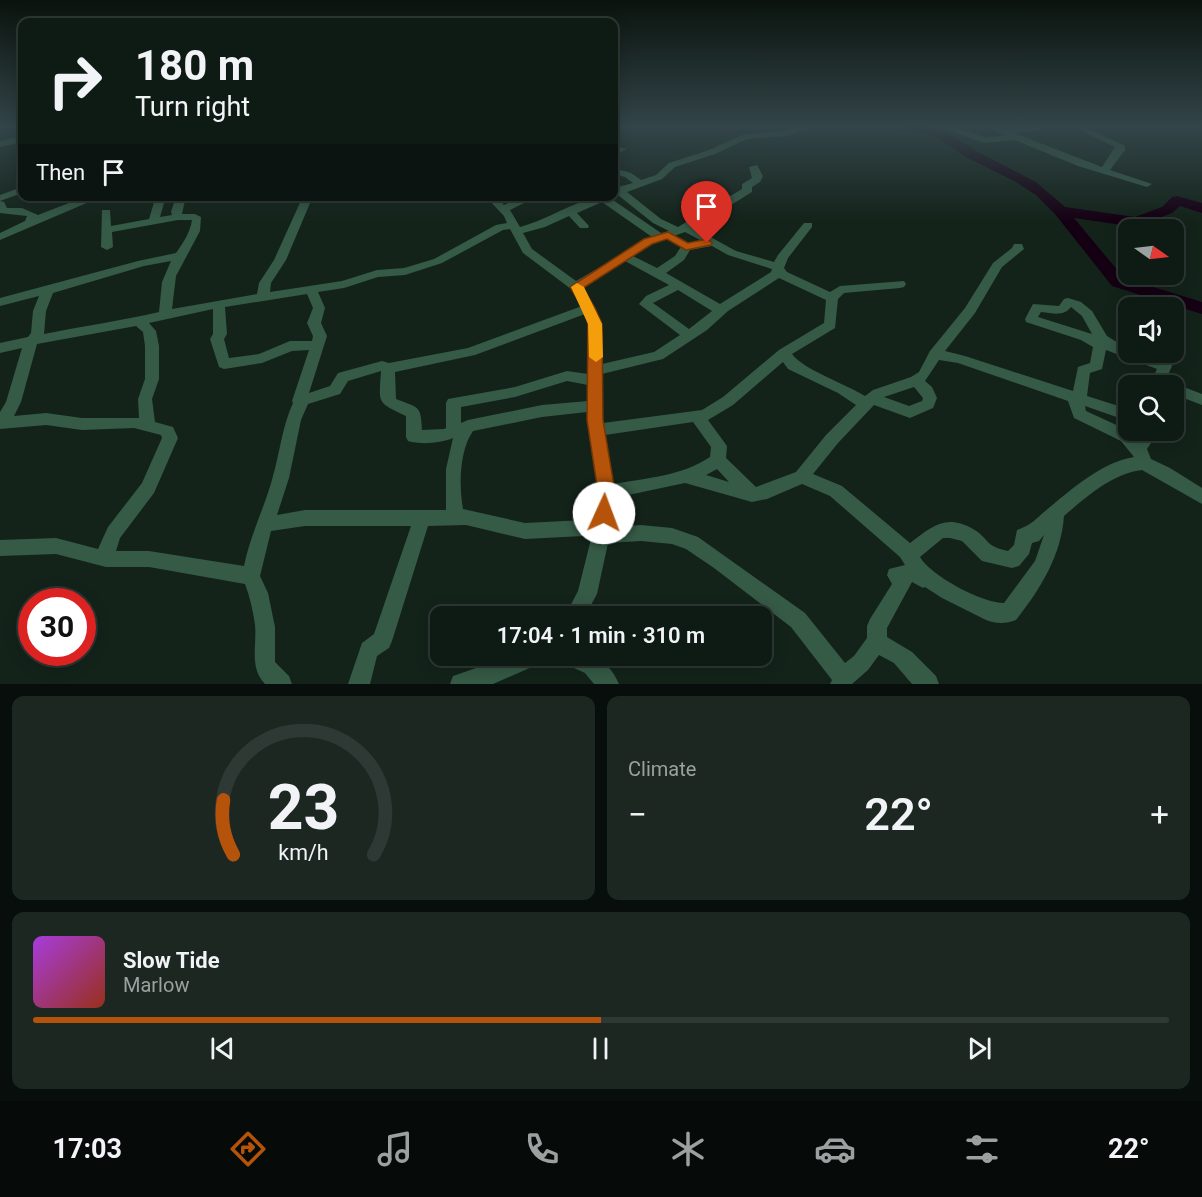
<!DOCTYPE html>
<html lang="en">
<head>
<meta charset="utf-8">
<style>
	body { margin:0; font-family:Roboto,sans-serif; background:#1c2722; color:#f1f3f6; height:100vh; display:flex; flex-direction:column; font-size:22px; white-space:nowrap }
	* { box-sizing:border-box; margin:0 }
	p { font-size:20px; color:#9ba1a0 }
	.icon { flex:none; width:33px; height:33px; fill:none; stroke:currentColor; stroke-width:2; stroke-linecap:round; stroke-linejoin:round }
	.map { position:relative; height:684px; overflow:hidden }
	.sheet { display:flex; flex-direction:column; gap:12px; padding:12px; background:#080e0b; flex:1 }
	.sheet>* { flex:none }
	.hud { position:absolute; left:18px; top:18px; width:600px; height:183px; border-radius:12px; box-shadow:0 3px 15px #0003,0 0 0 2px #2e3834; background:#0e1a14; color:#f1f3f6; overflow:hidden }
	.needle { width:39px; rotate:104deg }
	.tools { position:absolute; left:1118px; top:219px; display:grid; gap:12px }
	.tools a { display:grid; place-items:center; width:66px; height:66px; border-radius:12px; background:#0e1a14; box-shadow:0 3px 15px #0003,0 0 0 2px #2e3834; font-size:30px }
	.speed { position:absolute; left:18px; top:588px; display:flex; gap:12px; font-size:30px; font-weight:700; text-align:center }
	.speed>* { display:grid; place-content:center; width:78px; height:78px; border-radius:50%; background:#0e1a14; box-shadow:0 3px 15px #0003,0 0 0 2px #2e3834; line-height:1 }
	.speed .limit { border:9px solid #d22; background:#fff; color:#111 }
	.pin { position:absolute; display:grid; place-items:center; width:51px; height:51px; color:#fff; margin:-62px -26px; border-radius:50% 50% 50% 0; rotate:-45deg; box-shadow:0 0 6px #0007 }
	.pin .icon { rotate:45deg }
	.me { position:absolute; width:66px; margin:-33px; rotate:2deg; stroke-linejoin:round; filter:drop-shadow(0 0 4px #0008) }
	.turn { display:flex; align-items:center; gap:21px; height:126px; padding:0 18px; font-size:27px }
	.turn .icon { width:78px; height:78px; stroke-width:2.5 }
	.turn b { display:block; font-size:42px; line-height:51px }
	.then { display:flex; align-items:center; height:57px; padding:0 18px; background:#0003; gap:12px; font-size:22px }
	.big { font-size:45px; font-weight:600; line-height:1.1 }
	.sheet .widget { flex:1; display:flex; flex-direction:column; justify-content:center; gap:9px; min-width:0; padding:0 21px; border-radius:12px; background:#1c2722 }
	.sheet .dial { align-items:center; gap:0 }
	.dial svg { height:156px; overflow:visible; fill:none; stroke:#2e3834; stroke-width:7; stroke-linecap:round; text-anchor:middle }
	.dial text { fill:#f1f3f6; stroke:none }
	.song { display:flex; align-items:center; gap:18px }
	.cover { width:72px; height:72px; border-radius:9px; background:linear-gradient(135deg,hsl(280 70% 55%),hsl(10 70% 35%)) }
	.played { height:6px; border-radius:3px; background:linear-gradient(90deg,#b45309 50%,#2e3834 50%) }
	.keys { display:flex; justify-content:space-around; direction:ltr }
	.heat { display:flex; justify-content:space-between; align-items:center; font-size:33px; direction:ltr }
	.sheet .tiles { flex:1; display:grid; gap:12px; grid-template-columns:1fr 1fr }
	.widget:last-child { grid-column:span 2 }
	.trip { position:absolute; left:430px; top:606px; width:342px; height:60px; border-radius:12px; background:#0e1a14; box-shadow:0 3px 15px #0003,0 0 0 2px #2e3834; font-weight:600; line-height:60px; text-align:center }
	.dock { display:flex; height:96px; justify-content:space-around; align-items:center; background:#060a08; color:#9ba1a0 }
	.dock .icon { width:42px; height:42px }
	.dock .selected { color:#b45309 }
	.dock b { font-size:27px; color:#f1f3f6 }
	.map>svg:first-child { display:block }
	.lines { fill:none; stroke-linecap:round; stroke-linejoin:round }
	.stream { stroke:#150013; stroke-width:2 }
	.river { fill:#150013; fill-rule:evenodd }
	.minor { fill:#355a46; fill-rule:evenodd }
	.route { fill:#b45309; stroke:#753606; stroke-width:1.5 }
	.slow { fill:#f59e0b }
</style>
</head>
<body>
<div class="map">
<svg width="1202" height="684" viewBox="0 0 1202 684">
	<rect width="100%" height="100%" fill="#13231a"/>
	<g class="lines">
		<path class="stream" d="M0,128l4,-2"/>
		<path class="river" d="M902,126h25l18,5 31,20 60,31 29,25 70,10 27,-10 10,-10 5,-1 25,7v10l-22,-7 -8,7 -36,14 -62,-9 50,60 78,24v12l-90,-28 -57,-72 -19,-19 -22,-14 -48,-24 -30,-20 -32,-8z"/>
		<g class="minor">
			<path d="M804,126h14l-32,10 -39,3 -32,15 -40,13 -13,12 -35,13 34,27 17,8 64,-38v-5l10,-6 -3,-11 8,-2 6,11 -3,6 -8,5v5l-58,36 42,23 38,11 4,-7 26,-32h8v4l-24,31 -4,10 3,4 43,20 10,-6 64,-5 2,3 -2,3 -4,1 -56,5 -6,6 -3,29 -43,26c12,16 54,30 73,42l8,-6 38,-13 8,-5 11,-21 35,-43 28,-45 19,-15 2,-4h8l2,5 -22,18 -27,46 -30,38 20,5 108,35 5,-24 12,-4 3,-16 -12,-7 -55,-18 -1,-3 8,-15 26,2 5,-7 4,-1 13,4 11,9 15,25 21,13v3h10l23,8 -1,-8h13v-1l3,6 -13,29h-14l8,-17 -51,-19 -4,19 -12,4 -3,23 41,13v12l-43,-15 1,5 37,17 14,9 -1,-7h16l1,10 -6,9 4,10 19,9 32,20v16l-60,-34c-29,3 -56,27 -78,46 -3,40 -23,72 -48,104 -10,4 -20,4 -30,0l-44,-22 -17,-11 -2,1 -11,-6 -25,46v9l25,15 24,24 3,8h-27l-18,-21 -15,-8 -11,15 -16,14h-22l2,-4 -41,-53 -77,-59 -28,-19 -14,-5 -31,-3 -33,2 -11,51 -12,22h-20l13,-25 13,-52 -8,-3 -58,3 -59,-14 -38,1 -36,115 -3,7 -12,8 -7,28h-22l14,-41 12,-9 37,-108h-106l-34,5 -11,45 8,17 7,34v35l14,14 3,8h-27c-16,-16 -8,-39 -10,-59 -2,-14 -5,-28 -10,-41l-96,-17h-43l-50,-13 -56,2v-16l56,-2 42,11 10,-22 34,-44 20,-45 -1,-3 -27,-7 -52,2 -36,-5 -46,4v-17l6,-10 16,-54 -22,5v-10l28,-6 3,-4 2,-22 6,-15 -39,10v-8l138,-37 38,-8c7,-10 14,-20 16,-33h-14l-66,12 1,15 -6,3 -6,-3 1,-37h8l1,16 38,-7 7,-23h10l-6,21 12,-2 -1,-3 5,-16h10l-4,18h13l6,3 -1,14 -24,45 -4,33 85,-15 2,-11 15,-23 29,-64h10l-27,64 -15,23 -1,9 72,-11 35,-11 27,-2 30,-9 62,-34 11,-2 -3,-7 -19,-20h11l8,9 19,-9h15l-28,14 10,17c31,-8 60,-31 91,-31l-1,2 51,35 8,-2 -16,-8 -35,-28 -4,1v-8l19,-5 -8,-6 -11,-3v-6l17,5 10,7 15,-5 13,-12 40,-13 33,-15 44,-5zM602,202l50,35 -76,44 -44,-32 -9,-16 22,-6 24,-11 11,12h8l1,-2 -12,-13zM510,229l13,24 48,36 11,17 -114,42 -79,15 -7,-2 -44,12 -8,13 -21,7 18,-57 -6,-13 4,-15 -7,-16 26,-4 34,-11 27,-2 37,-12 61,-33zM685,232l17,9 -20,4 -7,11 -18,12 -24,-12 19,-12zM712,246l16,9 44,14 -1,3 -51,32 -54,-31 18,-13 6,-10zM171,261l-9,21 -3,30c-38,9 -77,14 -115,22l2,-23 7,-18 91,-27zM625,261l44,24 -23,11 -7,8 41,31 -26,17 -52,12c0,-37 1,-44 -19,-76zM779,278l47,22 -2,23 -45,27 -56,47 -21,13 -99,13 -1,-49 61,-15 44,-29 21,-19zM678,290l34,21 -23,18 -36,-26zM307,294l6,14 -6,15 6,13 -1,5h-22l-31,13 -30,4 -5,-19 3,-5 -2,-27zM1071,307l11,9 10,18 -54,-17 3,-5c12,1 22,5 30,-5zM213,309v25l-3,5 9,28 5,2 38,-6 30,-12 17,-1 -17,51 1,2c-11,24 -13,49 -20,73 -8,31 -23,59 -29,90l-95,-15h-33l4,-13 34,-45 24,-55 -5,-11 -18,-5 -3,-23 7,-20v-33l-3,-15 -7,-8zM585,314l3,10v50l-21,-3 -52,16 -67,12 -2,4v25l-2,1 -22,1c-1,-26 -4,-22 -26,-31l-1,-27 80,-17zM136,326l7,6 2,14v33l-7,20 1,19h-57l-36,-5 -32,3 7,-14 16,-58zM939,360l19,3 110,38 6,17 47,23 13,16c-31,5 -60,30 -84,50 -14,11 -16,17 -33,23l-3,15 -6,6c-24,-5 -18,-12 -35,-22 -27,-16 -42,-2 -63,14l-68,-57 -29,-12 25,-31 36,-38 36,13 23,-10 4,-10 -5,-11 -7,-6zM783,362l5,7 50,24 18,12 -30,30 -30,37 -40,15 -30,-29 1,-12 -19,-26 25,-15zM381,371c-2,33 -5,31 25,45v21l2,4c13,4 33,2 45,-3l-7,31v41h-141l-28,5 12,-37 12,-58 7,-16 32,-10 8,-13zM567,381l21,4v16l-46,4 -74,15 -7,3v-16l54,-10zM914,387l9,11 -1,3 -13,5 -25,-9zM587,412l11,80 -5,32 -9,-4 -59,3 -62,-14c-4,-23 -4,-58 10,-78l69,-14zM693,422l18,25 -1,10c-28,19 -64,21 -97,27l-8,-49zM717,469l12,13 -23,-7zM685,483l67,19 15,-3 35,-15 28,12 70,61 5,8 -16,4 -2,6 5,9 -22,35 -3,7v12l-13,18 -9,7 -40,-50 -107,-76 -26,-9 -31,-3 -30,2 3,-29zM1044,535l-9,26 -31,42c-22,0 -73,-27 -84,-46l23,-19h7l12,3 20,20 30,7 7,-2 10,-12 3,-11 7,-2z"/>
			<path d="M938,126h12l35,11 20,-1 -21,-10h11l11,4 18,-4h22l-1,3 -3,1 -28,3 88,34 13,-20 -43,-21h11l42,20v4l-15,20 42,14 -5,3 -69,-21 -63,-26 -31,3z"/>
			<path d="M22,136v6l-22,5v-6z"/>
			<path d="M619,147l8,2 -13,7v-6z"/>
			<path d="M22,187v6l-22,8 4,1 3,6h15l16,7 49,-19h16l-103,44v-7l25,-12 2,-5 -27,-3v-18z"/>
			<path d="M1173,383l29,11v11l-29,-11v-8h-6z"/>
			<path d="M511,656h33l-3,7 -48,21h-43l3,-8z"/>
			<path d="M560,656c27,-3 47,0 59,28h-25l-9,-11 -22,-10z"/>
		</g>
	</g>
	<linearGradient id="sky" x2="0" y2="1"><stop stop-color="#0a130e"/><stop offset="0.57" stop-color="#334549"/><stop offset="1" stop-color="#334549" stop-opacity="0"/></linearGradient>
	<rect width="1202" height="222" fill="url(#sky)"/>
	<path class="route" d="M668,232l20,11 19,-4 5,4 -1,2 -25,5 -19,-11 -15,5 -69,44 12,20 7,16 1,96 12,72 -5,26 -6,3 -6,-3 -3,-5 3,-21 -11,-72 1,-96 -5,-16 -13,-21 74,-48z"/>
	<path class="slow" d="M577,283l7,4 18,37 1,33 -7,5 -7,-5 -1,-33 -17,-37z"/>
</svg>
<div class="tools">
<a><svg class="needle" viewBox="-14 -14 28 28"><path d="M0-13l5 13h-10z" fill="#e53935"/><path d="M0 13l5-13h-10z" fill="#9ba1a0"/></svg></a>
<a><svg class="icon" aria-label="sound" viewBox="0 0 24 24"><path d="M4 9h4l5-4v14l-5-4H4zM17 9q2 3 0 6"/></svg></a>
<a><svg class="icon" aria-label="search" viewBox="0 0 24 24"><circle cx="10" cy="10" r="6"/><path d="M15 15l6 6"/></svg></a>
</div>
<div class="speed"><div class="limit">30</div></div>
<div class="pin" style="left:707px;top:243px;background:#d93025"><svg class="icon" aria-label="arrive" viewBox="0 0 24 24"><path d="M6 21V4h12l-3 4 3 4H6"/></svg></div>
<svg class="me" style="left:604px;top:513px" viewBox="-20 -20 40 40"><circle r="19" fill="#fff"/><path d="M0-13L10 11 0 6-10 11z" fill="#b45309"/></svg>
<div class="trip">17:04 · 1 min · 310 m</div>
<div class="hud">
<div class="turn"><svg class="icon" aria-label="right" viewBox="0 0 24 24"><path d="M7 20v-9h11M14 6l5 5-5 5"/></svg><div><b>180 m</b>Turn right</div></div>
<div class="then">Then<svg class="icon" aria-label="arrive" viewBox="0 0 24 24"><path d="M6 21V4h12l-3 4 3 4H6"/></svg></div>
</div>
</div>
<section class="sheet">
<div class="tiles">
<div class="widget dial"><svg viewBox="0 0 100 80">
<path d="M14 69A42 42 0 1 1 86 69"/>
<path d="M14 69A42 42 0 0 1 9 41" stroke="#b45309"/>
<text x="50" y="56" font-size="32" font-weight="700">23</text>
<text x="50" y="72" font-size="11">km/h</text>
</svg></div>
<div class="widget"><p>Climate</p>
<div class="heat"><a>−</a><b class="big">22°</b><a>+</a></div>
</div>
<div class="widget">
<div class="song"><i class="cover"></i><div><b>Slow Tide</b><p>Marlow</p></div></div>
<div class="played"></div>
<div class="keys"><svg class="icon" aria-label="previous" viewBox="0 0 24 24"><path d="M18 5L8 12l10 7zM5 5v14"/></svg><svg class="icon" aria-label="pause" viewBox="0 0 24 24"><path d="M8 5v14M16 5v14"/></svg><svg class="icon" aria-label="next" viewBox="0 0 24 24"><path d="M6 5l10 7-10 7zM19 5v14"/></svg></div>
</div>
</div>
</section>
<nav class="dock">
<b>17:03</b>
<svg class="icon selected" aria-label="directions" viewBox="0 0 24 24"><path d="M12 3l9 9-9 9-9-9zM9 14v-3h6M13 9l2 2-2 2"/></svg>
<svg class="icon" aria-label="music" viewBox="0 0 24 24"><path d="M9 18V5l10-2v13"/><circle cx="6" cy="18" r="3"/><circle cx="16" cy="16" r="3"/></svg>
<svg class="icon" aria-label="phone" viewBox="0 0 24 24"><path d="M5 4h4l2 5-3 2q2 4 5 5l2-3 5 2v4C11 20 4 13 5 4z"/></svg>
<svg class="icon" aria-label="climate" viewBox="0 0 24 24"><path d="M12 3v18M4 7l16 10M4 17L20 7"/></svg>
<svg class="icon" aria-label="car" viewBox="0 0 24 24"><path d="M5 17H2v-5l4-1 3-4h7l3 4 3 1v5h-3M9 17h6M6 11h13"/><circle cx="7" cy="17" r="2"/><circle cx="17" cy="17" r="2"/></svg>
<svg class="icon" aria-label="filters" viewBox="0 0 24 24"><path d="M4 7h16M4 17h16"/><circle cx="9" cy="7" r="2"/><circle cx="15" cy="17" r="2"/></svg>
<b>22°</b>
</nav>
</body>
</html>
